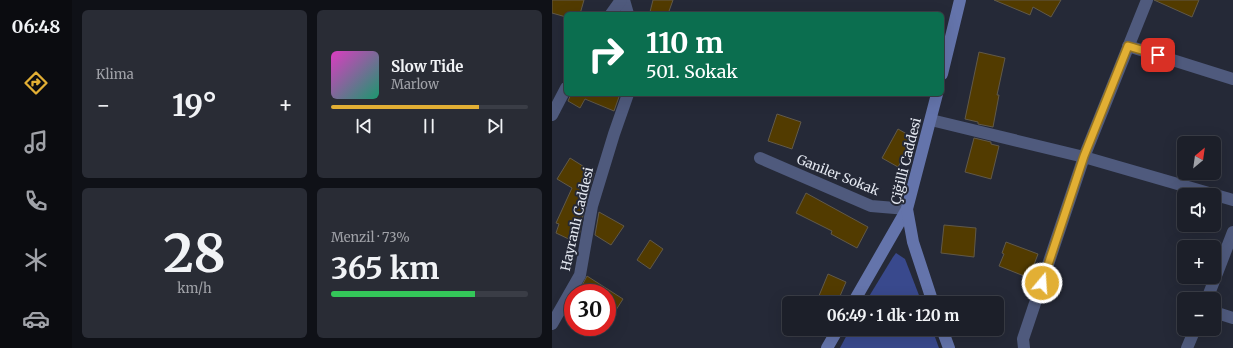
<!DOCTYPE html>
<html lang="tr">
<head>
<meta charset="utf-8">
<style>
	body { margin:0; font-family:Merriweather,serif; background:#292c35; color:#f1f3f6; height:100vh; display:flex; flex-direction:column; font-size:15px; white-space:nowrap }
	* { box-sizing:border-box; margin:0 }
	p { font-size:13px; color:#a0a2a8 }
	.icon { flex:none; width:22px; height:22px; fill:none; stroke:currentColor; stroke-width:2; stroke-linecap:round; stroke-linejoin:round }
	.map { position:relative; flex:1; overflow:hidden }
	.panel { display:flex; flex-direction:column; gap:10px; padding:10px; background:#0f1117; width:480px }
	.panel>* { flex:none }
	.hud { position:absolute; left:12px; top:12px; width:380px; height:84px; border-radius:6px; box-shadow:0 4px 16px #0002,0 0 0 1px #3a3d46; background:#0b6e4f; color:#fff; overflow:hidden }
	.needle { width:26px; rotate:29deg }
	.tools { position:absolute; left:625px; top:136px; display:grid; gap:8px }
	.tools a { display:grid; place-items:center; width:44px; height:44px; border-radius:6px; background:#1c1f29; box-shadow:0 4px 16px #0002,0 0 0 1px #3a3d46; font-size:20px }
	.speed { position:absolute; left:12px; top:284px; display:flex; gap:8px; font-size:20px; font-weight:700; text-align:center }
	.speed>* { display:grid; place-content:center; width:52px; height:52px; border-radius:50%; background:#1c1f29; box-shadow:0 4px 16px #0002,0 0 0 1px #3a3d46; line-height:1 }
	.speed .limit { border:6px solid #d22; background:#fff; color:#111 }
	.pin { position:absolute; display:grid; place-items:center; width:34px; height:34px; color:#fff; margin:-17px; border-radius:8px; box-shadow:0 2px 6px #0006 }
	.me { position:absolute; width:44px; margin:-22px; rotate:18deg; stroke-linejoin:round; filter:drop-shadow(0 0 3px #0008) }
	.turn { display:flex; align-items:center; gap:14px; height:84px; padding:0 16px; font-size:18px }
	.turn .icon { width:52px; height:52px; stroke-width:2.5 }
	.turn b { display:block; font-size:28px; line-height:34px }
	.big { font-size:30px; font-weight:700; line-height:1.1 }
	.panel .widget { flex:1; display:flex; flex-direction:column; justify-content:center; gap:6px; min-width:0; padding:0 14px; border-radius:6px; background:#292c35 }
	.panel .dial { align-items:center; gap:0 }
	.dial b { font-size:52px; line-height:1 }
	.song { display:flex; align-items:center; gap:12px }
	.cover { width:48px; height:48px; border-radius:6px; background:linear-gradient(135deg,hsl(310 70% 55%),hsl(160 70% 35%)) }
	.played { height:4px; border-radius:2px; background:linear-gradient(90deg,#e2af34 75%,#3a3d46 75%) }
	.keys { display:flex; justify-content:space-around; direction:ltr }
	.heat { display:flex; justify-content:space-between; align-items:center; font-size:22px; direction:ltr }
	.charge { height:6px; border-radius:3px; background:linear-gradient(90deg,#34c759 73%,#3a3d46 0) }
	.panel .tiles { flex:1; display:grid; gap:10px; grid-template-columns:repeat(2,1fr) }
	.trip { position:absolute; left:230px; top:296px; width:222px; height:40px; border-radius:6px; background:#1c1f29; box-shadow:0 4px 16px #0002,0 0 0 1px #3a3d46; font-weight:700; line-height:40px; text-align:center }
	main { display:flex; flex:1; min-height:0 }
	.menu { display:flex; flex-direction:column; width:72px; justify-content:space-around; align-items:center; background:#0b0c10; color:#a0a2a8 }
	.menu .icon { width:28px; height:28px }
	.menu .current { color:#e2af34 }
	.menu b { font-size:18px; color:#f1f3f6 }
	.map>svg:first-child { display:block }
	.green { fill:#39498d }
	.building { fill:#523b00; stroke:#615949 }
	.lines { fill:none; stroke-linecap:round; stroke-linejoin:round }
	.street { stroke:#4f5a7d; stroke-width:12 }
	.secondary { stroke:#6474ab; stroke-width:12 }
	.route-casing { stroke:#937222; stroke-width:10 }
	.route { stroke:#e2af34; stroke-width:7 }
	.labels { text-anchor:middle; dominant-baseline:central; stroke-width:4; stroke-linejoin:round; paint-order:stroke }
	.street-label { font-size:13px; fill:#e3e7f0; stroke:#252937 }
</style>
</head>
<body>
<main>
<nav class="menu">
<b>06:48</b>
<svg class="icon current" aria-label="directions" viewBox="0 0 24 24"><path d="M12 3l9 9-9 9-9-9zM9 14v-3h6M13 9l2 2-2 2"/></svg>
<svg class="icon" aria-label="music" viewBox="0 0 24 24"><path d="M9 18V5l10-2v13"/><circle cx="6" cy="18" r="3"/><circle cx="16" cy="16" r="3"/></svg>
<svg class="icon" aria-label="phone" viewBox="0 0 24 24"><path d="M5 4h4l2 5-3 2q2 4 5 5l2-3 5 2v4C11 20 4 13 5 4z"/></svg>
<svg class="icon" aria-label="climate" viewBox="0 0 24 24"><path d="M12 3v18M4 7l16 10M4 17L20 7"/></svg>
<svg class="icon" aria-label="car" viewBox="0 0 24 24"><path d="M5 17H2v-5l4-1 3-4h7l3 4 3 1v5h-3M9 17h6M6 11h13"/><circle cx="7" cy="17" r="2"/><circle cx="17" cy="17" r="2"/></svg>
</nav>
<section class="panel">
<div class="tiles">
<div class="widget"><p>Klima</p>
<div class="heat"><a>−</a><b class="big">19°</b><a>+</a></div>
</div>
<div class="widget">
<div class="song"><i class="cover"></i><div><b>Slow Tide</b><p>Marlow</p></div></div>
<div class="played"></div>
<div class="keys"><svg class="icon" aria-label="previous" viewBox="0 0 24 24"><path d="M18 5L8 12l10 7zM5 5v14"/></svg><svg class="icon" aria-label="pause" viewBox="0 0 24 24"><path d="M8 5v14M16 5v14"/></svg><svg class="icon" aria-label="next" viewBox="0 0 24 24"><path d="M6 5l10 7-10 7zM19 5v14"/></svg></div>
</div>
<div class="widget dial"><b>28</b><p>km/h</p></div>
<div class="widget"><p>Menzil · 73%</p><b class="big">365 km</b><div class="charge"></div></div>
</div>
</section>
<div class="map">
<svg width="681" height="348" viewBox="0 0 681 348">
	<rect width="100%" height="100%" fill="#252937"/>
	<g class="green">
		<path d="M344,253l9,6 17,44h-57l28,-46z"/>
		<path d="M298,329h82l7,19h-99z"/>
	</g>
	<g class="building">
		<path d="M0,0h32l-4,14h-14v3l-14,-4z"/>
		<path d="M101,0h20l-5,14h-11l-7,-2z"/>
		<path d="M442,0h67l-10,17 -18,-10 -3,8z"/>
		<path d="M602,0h45l-7,17z"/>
		<path d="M427,52l26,6 -8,37h2l-6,32 -15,-3v-2l-13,-3z"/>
		<path d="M19,94h49l-6,17 -29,-12 -5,9 -12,-7z"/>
		<path d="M225,114l24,8 -9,27 -24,-8z"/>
		<path d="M346,129l16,9 -16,29 -16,-9z"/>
		<path d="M422,138l17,4v2l8,2 -8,33 -26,-7z"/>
		<path d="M18,158l24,15 -5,17 -8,12 4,2 -5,28 -5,10 -19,-9 3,-9 -3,-1 16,-35 -15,-9z"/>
		<path d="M254,193l62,34 -11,21 -26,-14 1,-3 -36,-18z"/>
		<path d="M47,212l25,14 -13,19 -16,-10z"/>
		<path d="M392,225l32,3 -2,29 -33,-4z"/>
		<path d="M98,240l13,9 -13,20 -13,-9z"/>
		<path d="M454,242l32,12 -9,24 -30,-12 5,-12 -2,-1z"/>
		<path d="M276,274l18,8 -9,21h-21z"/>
		<path d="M35,276l36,23 -16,25v-31h-29z"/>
	</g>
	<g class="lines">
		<g class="street">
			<path d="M72,0l4,14"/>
			<path d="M59,14l10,-14"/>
			<path d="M576,46l105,33"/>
			<path d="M0,115l14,-27"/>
			<path d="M379,120l153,37 149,43"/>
			<path d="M208,158l111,48 36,3"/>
			<path d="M655,299l26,-67"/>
			<path d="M662,312l19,6"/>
			<path d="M0,324l28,-49 12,-69 22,-72 14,-40"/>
			<path d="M472,348l-1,-9 61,-182 63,-157"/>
			<path d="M635,348l8,-19"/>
		</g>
		<g class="secondary">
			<path d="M390,74l18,-74"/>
			<path d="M301,303l54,-94"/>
			<path d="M381,303l-20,-61 -6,-33 30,-115"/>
			<path d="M390,329l7,19"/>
			<path d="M275,348l11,-19"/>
		</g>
	</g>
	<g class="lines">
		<g class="route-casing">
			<path id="route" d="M490,283l42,-127 44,-110 30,9"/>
		</g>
		<use href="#route" class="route"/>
	</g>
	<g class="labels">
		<g class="street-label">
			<text transform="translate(354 161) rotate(-76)">Çiğilli Caddesi</text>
			<text transform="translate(286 175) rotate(22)">Ganiler Sokak</text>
			<text transform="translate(25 219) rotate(-77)">Hayranlı Caddesi</text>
		</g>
	</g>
</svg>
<div class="tools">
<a><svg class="needle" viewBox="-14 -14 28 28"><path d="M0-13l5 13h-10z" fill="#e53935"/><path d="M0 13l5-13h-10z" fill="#a0a2a8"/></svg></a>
<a><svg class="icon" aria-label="sound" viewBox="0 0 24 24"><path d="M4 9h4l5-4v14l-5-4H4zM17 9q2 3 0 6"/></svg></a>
<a>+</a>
<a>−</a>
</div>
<div class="speed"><div class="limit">30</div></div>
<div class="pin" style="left:606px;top:55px;background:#d93025"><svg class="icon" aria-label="arrive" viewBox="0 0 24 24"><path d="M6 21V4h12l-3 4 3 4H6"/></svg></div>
<svg class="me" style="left:490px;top:283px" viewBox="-20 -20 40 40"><circle r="17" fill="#e2af34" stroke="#fff" stroke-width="3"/><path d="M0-11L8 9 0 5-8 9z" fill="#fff"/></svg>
<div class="trip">06:49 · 1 dk · 120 m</div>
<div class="hud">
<div class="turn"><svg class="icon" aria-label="right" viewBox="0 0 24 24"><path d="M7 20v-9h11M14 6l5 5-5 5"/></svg><div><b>110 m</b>501. Sokak</div></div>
</div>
</div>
</main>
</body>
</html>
